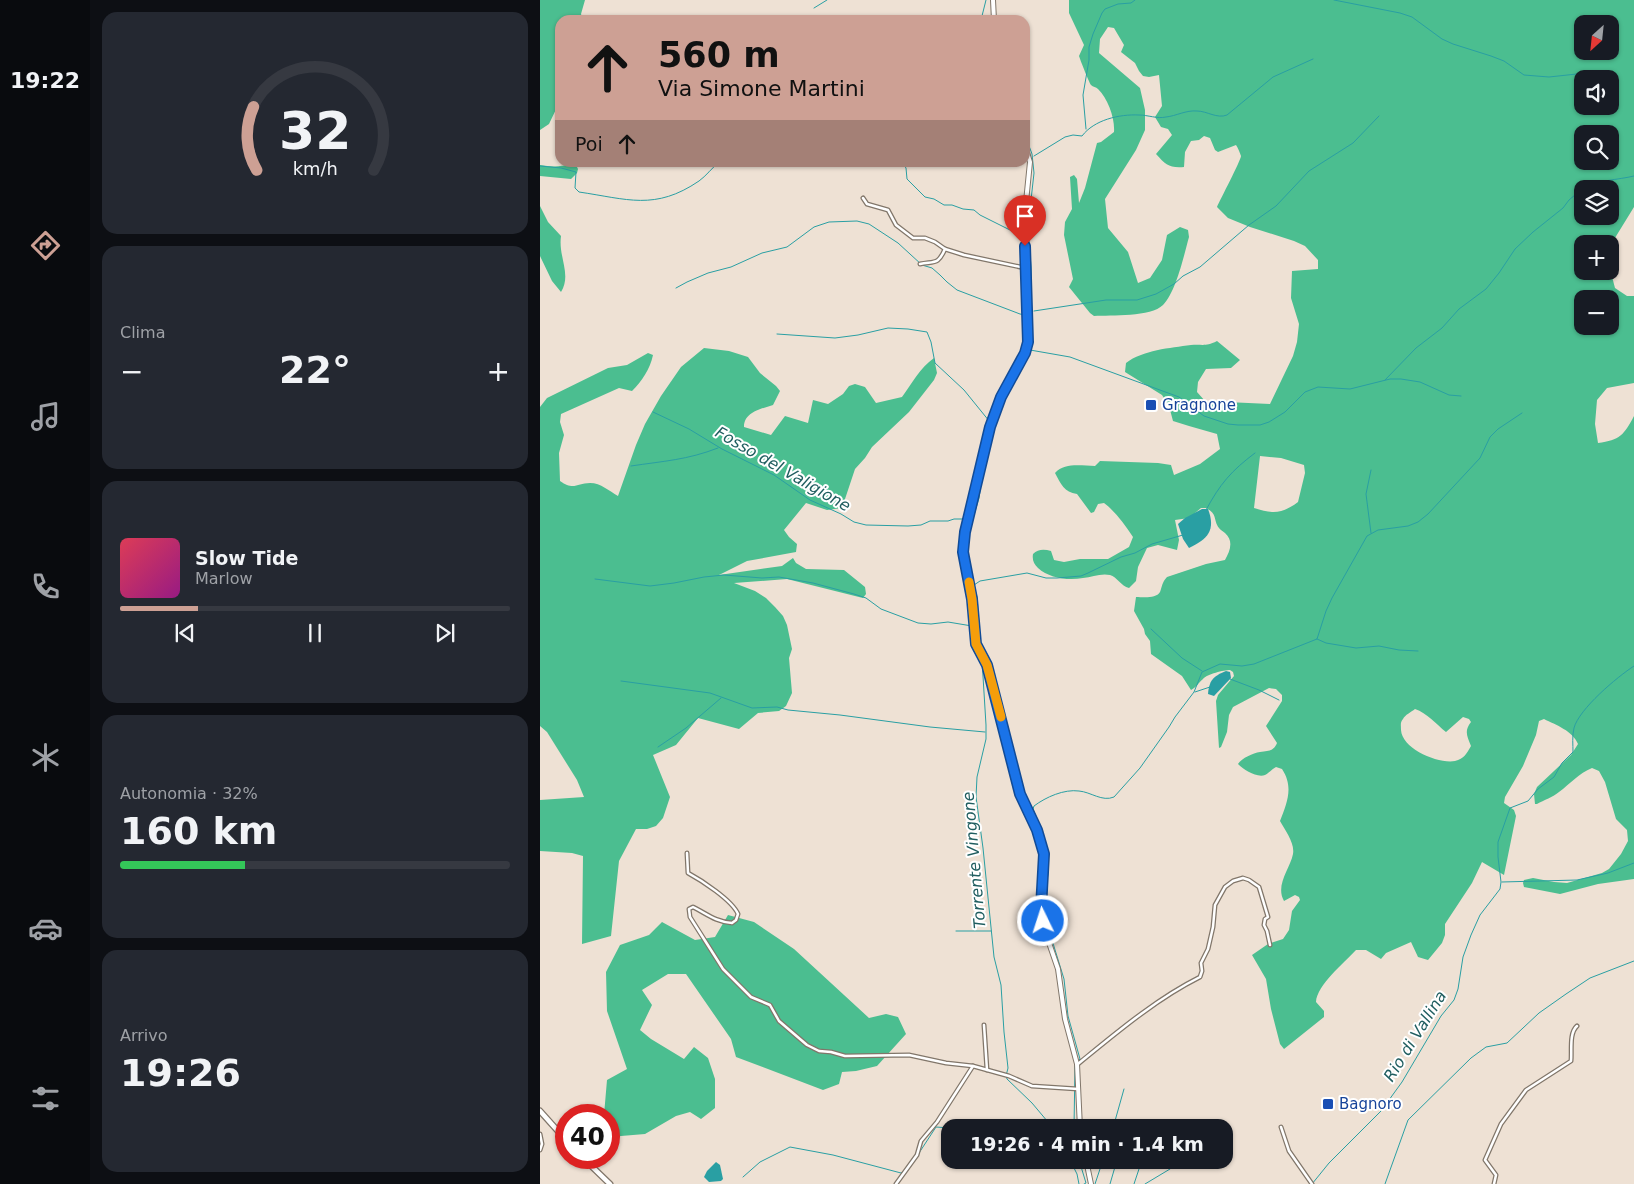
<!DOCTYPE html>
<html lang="it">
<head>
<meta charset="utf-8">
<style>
	body { margin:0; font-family:"DejaVu Sans",sans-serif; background:#242831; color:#f1f3f6; height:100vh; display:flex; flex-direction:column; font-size:19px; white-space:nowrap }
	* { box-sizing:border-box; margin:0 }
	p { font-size:16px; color:#9ea1a6 }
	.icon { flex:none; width:28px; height:28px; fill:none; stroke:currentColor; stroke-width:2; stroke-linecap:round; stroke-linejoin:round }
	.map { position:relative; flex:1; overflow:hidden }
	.details { display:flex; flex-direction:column; gap:12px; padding:12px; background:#0d0f14; width:450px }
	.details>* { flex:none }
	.guide { position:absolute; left:15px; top:15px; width:475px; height:152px; border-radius:15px; box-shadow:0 1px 4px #0004; background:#cda094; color:#111; overflow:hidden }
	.needle { width:32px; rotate:207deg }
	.fabs { position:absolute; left:1034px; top:15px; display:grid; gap:10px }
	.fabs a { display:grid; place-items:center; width:45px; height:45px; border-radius:10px; background:#171b24; box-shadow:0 1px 4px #0004; font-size:25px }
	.speed { position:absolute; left:15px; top:1104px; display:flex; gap:10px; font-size:25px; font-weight:700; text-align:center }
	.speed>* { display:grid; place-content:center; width:65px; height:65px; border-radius:50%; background:#171b24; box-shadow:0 1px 4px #0004; line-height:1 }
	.speed .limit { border:8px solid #d22; background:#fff; color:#111 }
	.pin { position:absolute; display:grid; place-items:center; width:42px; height:42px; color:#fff; margin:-51px -21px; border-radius:50% 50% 50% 0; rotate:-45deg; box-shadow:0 0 5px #0007 }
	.pin .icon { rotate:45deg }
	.me { position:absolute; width:55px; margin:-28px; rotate:356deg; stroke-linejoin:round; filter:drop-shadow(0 0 4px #0008) }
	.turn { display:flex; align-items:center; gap:18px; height:105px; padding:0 20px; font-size:22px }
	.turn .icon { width:65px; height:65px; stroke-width:2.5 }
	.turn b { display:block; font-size:35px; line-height:42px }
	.then { display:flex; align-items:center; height:48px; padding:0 20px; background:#0003; gap:10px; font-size:19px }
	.big { font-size:38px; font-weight:600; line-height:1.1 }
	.details .card { flex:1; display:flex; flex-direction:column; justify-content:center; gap:8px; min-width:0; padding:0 18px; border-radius:15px; background:#242831 }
	.details .dial { align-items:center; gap:0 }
	.dial svg { height:130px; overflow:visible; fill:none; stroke:#363941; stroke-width:7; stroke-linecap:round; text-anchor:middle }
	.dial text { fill:#f1f3f6; stroke:none }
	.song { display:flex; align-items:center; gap:15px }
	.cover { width:60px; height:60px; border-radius:8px; background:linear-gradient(135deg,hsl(350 70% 55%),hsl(310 70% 35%)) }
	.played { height:5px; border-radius:2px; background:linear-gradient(90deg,#cda094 20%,#363941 20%) }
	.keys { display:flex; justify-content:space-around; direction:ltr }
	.heat { display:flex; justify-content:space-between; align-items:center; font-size:28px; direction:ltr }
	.charge { height:8px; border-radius:4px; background:linear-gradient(90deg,#34c759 32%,#363941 0) }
	.trip { position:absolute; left:401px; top:1119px; width:292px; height:50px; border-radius:15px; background:#171b24; box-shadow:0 1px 4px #0004; font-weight:600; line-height:50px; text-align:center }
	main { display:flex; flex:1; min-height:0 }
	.tab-bar { display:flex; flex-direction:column; width:90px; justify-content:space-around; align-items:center; background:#090b0e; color:#9ea1a6 }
	.tab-bar .icon { width:35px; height:35px }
	.tab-bar .active { color:#cda094 }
	.tab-bar b { font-size:22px; color:#f1f3f6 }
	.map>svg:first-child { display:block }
	.forest { fill:#4bbe90; fill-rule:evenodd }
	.water { fill:#299fa3 }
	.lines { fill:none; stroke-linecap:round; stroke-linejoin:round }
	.stream { stroke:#299fa3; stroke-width:1 }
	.street-casing { stroke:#81766a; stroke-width:5 }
	.secondary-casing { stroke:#81766a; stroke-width:6 }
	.primary-casing { stroke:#81766a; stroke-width:7 }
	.street { stroke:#fff; stroke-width:2.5 }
	.secondary { stroke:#fff; stroke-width:4 }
	.primary { stroke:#fff; stroke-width:4.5 }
	.route-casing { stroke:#114b97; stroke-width:12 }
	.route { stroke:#1a73e8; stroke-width:9 }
	.slow { stroke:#f59e0b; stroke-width:9 }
	.transit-dot { fill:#1a4fb4; stroke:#fff; stroke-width:2 }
	.labels { text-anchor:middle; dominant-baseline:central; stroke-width:4; stroke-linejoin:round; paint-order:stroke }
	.transit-label { font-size:15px; fill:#164399; stroke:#fff; text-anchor:start }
	.water-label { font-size:16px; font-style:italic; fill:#205e60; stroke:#fff }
</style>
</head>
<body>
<main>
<nav class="tab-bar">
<b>19:22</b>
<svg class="icon active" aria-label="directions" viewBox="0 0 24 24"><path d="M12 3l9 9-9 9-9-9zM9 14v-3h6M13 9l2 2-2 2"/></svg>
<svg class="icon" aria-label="music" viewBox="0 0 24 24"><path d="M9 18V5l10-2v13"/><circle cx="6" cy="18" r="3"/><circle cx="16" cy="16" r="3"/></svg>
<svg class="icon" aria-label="phone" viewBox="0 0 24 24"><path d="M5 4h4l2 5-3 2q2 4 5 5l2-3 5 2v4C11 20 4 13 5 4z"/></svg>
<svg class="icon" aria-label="climate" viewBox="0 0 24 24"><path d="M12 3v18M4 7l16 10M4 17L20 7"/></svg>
<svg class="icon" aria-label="car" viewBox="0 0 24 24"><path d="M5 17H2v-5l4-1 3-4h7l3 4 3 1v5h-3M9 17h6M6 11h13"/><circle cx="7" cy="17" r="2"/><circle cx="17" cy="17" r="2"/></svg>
<svg class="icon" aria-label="filters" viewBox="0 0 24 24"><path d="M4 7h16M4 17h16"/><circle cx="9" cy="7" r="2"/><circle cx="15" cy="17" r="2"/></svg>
</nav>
<section class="details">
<div class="card dial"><svg viewBox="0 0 100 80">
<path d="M14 69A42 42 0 1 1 86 69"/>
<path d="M14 69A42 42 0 0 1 12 30" stroke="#cda094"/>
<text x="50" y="56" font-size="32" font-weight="700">32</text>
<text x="50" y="72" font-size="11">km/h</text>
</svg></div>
<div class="card"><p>Clima</p>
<div class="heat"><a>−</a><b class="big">22°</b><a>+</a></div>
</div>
<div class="card">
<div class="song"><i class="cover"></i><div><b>Slow Tide</b><p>Marlow</p></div></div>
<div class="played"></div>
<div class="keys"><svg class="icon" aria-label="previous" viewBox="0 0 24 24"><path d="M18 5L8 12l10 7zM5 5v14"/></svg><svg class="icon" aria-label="pause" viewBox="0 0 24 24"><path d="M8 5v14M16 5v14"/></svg><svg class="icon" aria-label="next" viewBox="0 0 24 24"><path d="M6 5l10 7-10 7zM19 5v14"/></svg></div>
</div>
<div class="card"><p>Autonomia · 32%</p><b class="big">160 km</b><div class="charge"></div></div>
<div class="card"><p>Arrivo</p><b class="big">19:26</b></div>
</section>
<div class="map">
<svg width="1094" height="1184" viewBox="0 0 1094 1184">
	<rect width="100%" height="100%" fill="#eee1d4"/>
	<g class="forest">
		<path d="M0,0h45l-4,14 2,6h-23v81l-11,23 -9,6z"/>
		<path d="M529,0h565v207l-24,39v-2h-28v27h28v-2l5,19 12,8h7v87l-27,5 -10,12 -2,24 3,19c22,-3 26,-8 36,-27v463l-36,5 -38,10 -36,-7 -1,-4 1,-3 9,-2 21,4 13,1 35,-10 7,-4 12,-15 7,-13 -1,-11 -11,-11 -11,-37 -6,-11 -7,-3c-13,5 -22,16 -33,24 -6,5 -15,8 -22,12h-2l-1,-10 3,-7 34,-32 7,-11c-5,-13 -22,-19 -34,-25l-5,2 -3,14 -13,31 -18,31 -1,6 10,7 2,6 -12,59 -22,-13 -10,21 -27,41v11l-3,8 -14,17 -10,-3 -7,-15 -25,11 -5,6 -15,-9h-10c-12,13 -39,35 -40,52l8,9v6l-40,32 -4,-5 -9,-35 -5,-30 -14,-24 16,-11 15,-5 6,-9 3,-19 8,-11 -1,-3 -4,-2 -11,6c-9,-16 6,-32 9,-47 2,-11 -8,-24 -13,-33 7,-18 14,-34 2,-52l-6,-2c-4,2 -7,6 -11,8 -8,3 -21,-5 -27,-11 4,-6 15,-11 22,-12 9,-2 13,0 17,-9l-11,-17 16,-25v-6l-6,-6 -7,-1 -36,19 -4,8 -2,17 -6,15 -2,1 -3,-47 2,-6 16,-19 -1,-4 -3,-2c-6,0 -23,4 -27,9 -5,4 -6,8 -12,11l-9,-14 -31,-22 -1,-13 -5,-7 -1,-5 -10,-18 2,-14c7,0 20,2 24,-5 2,-5 2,-10 7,-15l39,-13 19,-4c5,-9 9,-19 0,-27 -2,-2 -5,-3 -6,-5 -6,-8 -1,-14 -13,-20h-5l-12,10 -14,2 4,20 -2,10 -19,-5 -11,3 -9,19 -2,14 -7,7c-8,-2 -12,-11 -19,-13 -9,-2 -18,2 -27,3 -15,3 -34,0 -45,-10 -4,-4 -6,-8 -5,-14 5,-5 11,-5 18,-3l3,9 10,2 16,-3h28l21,-12 4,-10c-8,-12 -17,-25 -29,-34l-6,1 -4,8 -3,1 -14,-19c-13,-2 -16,-10 -22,-21 10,-11 27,-7 40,-7l5,-5 58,2 13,2 3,10 26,-11 20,-15 -3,-15 -28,-8 -16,-5 -4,-15 -7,-11 -37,-23 1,-9c17,-13 44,-15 65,-18 12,-1 14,2 26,-4l23,19 -9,8 -25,1 -8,13 -1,10 8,9 65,3 23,-48 4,-14 2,-18 -8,-26 1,-27 26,-2v-9l-13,-14 -11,-5 -44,-14 -22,-9 -11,-11c3,-7 24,-47 24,-51 -1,-3 -3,-8 -5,-11l-18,7 -3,-2 -5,-12 -6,-2 -5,4 -8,1 -6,11 -1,15c-15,1 -18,-2 -28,-13l16,-19 -4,-6 -7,-2 -6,-10 7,-11 -3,-31 -10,2 -6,-1 -4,-5 -4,-8 -14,-11 3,-7 -10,-17 -6,-1 -8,12 -1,14 41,35 5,22v20l-9,20 -31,49 3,29 20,24 10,31 12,-5 12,-18 5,-25 13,-8 8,3 1,7c-5,18 -13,55 -26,68 -12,12 -52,10 -69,11l-4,-3 -21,-26 4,-8 -9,-44 1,-13 7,-13 -2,-32 4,-2 3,4 2,24 6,-15 12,-45 4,-1 13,-10c1,-14 -6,-33 -16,-43 -2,-2 -5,-2 -7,-4 -2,-3 -10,-23 -12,-29l5,-11 -15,-32zM1042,24h28v27h-28zM1042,79h28v27h-28zM1042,134h28v27h-28zM1042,189h28v27h-28zM1042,299h28v27h-28zM720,456l21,2 23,7 1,8 -7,29c-16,12 -25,12 -44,6zM875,709c12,4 21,15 31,23l17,-15 6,2 2,3c-7,9 -4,14 0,24 -4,7 -7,13 -16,15 -17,3 -53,-12 -54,-31 0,-4 -1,-8 2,-11 2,-4 8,-7 12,-10z"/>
		<path d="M31,164l5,1 2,4 -1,4 -6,6 -31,-3v-11c11,2 20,2 31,-1z"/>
		<path d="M0,206l8,16 13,14c-3,21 11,38 0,56l-9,-11 -12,-25z"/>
		<path d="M164,348l25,3 19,6 12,16 16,13 4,5 -7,14c-12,4 -29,7 -29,22l27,8 14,-19 23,7 5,-23 15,4 15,-10 6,-8 6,-2 10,3 11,16 26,-6c10,-14 18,-29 32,-39l3,15 -3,7 -25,32 -37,35 -7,11 -10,11 -13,39 -15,2 -21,-7 -22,27 5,7 8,7 -1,8 -49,9 -28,14 63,-9 11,-8 3,5 10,6 38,1 21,17 1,7 -3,4 -76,-19 -53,4 21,8 11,7 9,9 8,9 4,9 5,24 -3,9 3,35 -6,13 -7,5 -21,2 -19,16 -41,-11 -22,27 -23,10 17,42 -7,21 -7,8 -9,3h-11l-17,32 -8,75 -29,8 1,-88 -11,-3 -32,-2v-51l44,-3 -7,-17 -30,-48 -7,-6v-319l7,-9 61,-30 19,-3 21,-12 5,2c-3,14 -11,26 -21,36l-13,-3 -58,26 -1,8 4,13 -5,18 1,28c14,10 17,2 30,2 11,0 19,8 28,13l18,-51 9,-21 16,-28 20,-29z"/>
		<path d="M188,915l26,7 40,27 75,69 17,-4 12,3 8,17 -29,32 -21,5 -14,1 -3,12 -16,6 -87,-33 -5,-18 -45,-65h-18l-26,16 10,15 -12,25 11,9 33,20 10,-12 14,11 7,21v29l-14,11 -11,-7 -14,4 -31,18 -36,3v-22h-5l3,-35 20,-11 -20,-58 -1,-39 14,-27 29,-10 13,-13 33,18 20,-3z"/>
	</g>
	<g class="water">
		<path d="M662,509h6c8,21 0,30 -19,39l-6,-9 -5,-15 7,-6z"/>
		<path d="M686,671l4,1 1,6 -17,18 -6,-2c1,-13 5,-18 18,-23z"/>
		<path d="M176,1162l4,3 3,14 -2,2 -12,1 -5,-5 3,-6z"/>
	</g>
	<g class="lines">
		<g class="stream">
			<path d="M794,0l66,13 12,4 30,22 11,5 38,12 13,5 20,14 25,2 37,-4"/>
			<path d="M274,8l13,-8"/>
			<path d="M441,20l5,-20"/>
			<path d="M546,129l-3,-34 6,-35v-13l4,-13 9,-21 3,-4 13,-5 13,-1 4,-3"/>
			<path d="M494,156l31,-19 8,-2 9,1c12,-16 37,-22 57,-21 9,0 18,4 27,2 10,-1 20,-7 31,-6 10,0 20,8 30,4l46,-38 40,-18"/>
			<path d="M362,162l4,6 1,11 18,18 9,2 10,6h8l11,4 11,1 6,5 32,16h11"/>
			<path d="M0,166l21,2 15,4 -1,16 4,4c48,7 76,19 120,-11 7,-5 13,-13 20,-19"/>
			<path d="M1043,189c13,-9 35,-9 51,-13"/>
			<path d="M136,288l11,-6 21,-9 23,-6 31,-14 25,-6 27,-20 15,-5 28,-1 12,3 29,19 24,22 10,3 8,7 7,7 10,8 63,24 6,1"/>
			<path d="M494,311l72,-11h31l19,-6 18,-10 9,-8 17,-9 49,-42 27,-19 33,-35 44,-28 26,-27"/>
			<path d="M237,334l58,4 23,-3 30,-7 20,1 19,3 4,10 4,21 29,27 30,37"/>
			<path d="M490,350l40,7 109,40 25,19 24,8 10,1h22l9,-3 16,-10 20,-20 13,-5 32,2 40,-10h11l19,3 29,13 12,1"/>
			<path d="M845,380l31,-32 26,-20 17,-19 27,-20 13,-16 16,-24 18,-17 30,-24 6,-8 13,-11"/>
			<path d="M113,412l36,17 33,20 52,26 36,25 31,14 13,8 12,3 42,1 13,-1 9,-4h18l6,-2h12"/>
			<path d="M91,466c33,-5 56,-6 87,-18"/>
			<path d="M666,510c14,-26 25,-39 49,-57"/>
			<path d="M831,533l-5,-39 5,-24"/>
			<path d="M55,579l55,7 24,-3 30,-6 20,-2 38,3 17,-1 34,6 41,11 12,4 15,11 37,14 13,1 17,-2 24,4"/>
			<path d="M434,585l6,-4 47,-8 19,5h11l24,-2 7,-3 33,-16 14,-4 17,-9 31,-9"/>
			<path d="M611,629l31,29 20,13"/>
			<path d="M777,639l9,4 30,5 23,-2 20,4 19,1"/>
			<path d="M441,651l-4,-54 -10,-35v-23l12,-41 4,-28 18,-65 28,-52 3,-14 -1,-72 -3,-40 6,-54 -2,-19 -7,-19"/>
			<path d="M442,660l4,65v14l-9,38 -1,20 7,51 11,109 7,28 3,47 4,36 -2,8 1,3 25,24 21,25"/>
			<path d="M690,679l29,11 20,10"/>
			<path d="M81,681l89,12 42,15 25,-1 11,3 52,5 90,12 55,5"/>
			<path d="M655,692l15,-5"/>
			<path d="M118,747l28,-19 35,-30"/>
			<path d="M962,882l75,-2 31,-7 26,-10"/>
			<path d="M416,931h35"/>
			<path d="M538,1061l2,-2 -12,-43 -4,-37 -12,-39 -7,-26 -1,-16 4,-24v-21l-5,-19 -10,-25 1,-3c12,-9 30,-17 45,-15 12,1 23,11 35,6l26,-29 29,-41 6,-10 19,-25 8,-20 18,-8 22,2 12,-2 63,-25 9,-28 6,-13 35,-62 11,-6 30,-4 10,-4 10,-8 52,-56 10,-21 8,-8 24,-16"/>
			<path d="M534,1128l1,-62"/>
			<path d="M573,1128l11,-39"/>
			<path d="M379,1153l17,-26 14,1"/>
			<path d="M530,1160l7,14 2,10"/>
			<path d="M539,1160l7,23 -2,1"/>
			<path d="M203,1177l17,-15 30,-15 43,8 68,18 7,-7"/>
			<path d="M555,1184l8,-24"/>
			<path d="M570,1184l7,-24"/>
			<path d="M594,1184l8,-24"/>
			<path d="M605,1184l25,-15"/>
			<path d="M772,1184l17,-21 52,-52 21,-29 39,-66 13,-16 4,-11 5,-32 8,-22 9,-20 20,-26 1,-7 -3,-25v-15l12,-34 18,-7 10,-12 16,-12 8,-14 11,-11c0,-7 -1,-16 1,-24 5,-19 43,-51 60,-62"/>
			<path d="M845,1184l23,-64 63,-62 15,-11 21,-4 32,-30 27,-19 24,-16 44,-17"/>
		</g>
		<g class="street-casing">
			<g id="street">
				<path d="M323,198l4,6 21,6 8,15 17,13h12l10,4 10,7 19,6 61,13"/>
				<path d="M380,264c15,-3 18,1 25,-15"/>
				<path d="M147,853l1,20c13,7 44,27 50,41l-2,6 -4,3c-16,-1 -25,-9 -39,-16l-4,2 1,8 33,52 28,28 19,8 9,16 28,24 12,6 12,1 14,4 64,-1 37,8 27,3 36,10 23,10 46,3"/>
				<path d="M444,1025l3,45"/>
				<path d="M538,1064c38,-31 78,-65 122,-87l2,-6 -1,-8 7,-14 5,-22 2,-22 10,-18 8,-6 10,-3 6,2 10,7 9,30 -3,2 -1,6 3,6 3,14"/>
				<path d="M741,1127l8,24 23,33"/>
				<path d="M559,1128l16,-3 5,3"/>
				<path d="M0,1134l2,10 -2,6"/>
				<path d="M356,1184l21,-29 4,-14 16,-19 36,-56"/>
				<path d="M954,1184l2,-9 -11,-15 16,-36 25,-34 45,-29c1,-11 -2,-28 6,-35"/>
			</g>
		</g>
		<g class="secondary-casing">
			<g id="secondary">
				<path d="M453,0l1,20"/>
				<path d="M485,146l5,16 -6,60 4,118 -3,13 -24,44 -11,30 -25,105 -2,20 9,47 4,45 11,21 33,129 17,36 6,24 -2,54 5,26 12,35 7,50 12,45 3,64"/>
				<path d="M546,1160l5,24"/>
			</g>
		</g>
		<g class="primary-casing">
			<g id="primary">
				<path d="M0,1111l26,29"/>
				<path d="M43,1158l27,26"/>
			</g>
		</g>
		<use href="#street" class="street"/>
		<use href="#secondary" class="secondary"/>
		<use href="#primary" class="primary"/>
	</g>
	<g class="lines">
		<g class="route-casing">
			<path id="route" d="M485,246l3,96 -3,11 -24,44 -11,30 -25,105 -2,20 9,47 4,45 11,21 33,129 17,36 7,24 -3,54 2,13"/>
		</g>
		<use href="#route" class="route"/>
		<path class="slow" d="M429,582l3,17 4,45 11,21 14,52"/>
	</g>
	<g class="transit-dot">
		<rect x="605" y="399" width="12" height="12" rx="2.5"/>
		<rect x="782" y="1098" width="12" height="12" rx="2.5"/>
	</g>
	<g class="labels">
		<g class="transit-label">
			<text x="622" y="405">Gragnone</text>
			<text x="799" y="1104">Bagnoro</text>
		</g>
		<g class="water-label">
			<text transform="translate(243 469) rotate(30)">Fosso del Valigione</text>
			<text transform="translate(434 860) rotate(-95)">Torrente Vingone</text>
			<text transform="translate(875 1036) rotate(-58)">Rio di Vallina</text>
		</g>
	</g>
</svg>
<div class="fabs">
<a><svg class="needle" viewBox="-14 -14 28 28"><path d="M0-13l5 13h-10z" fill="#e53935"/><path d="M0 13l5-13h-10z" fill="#9ea1a6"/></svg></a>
<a><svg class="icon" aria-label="sound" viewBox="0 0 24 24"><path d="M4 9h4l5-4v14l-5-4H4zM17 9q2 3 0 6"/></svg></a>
<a><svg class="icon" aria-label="search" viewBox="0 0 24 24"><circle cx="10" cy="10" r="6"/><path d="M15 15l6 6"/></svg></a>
<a><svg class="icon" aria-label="layers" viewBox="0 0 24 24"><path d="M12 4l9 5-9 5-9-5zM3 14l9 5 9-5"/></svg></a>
<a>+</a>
<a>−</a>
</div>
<div class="speed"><div class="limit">40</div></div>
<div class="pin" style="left:485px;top:246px;background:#d93025"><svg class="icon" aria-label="arrive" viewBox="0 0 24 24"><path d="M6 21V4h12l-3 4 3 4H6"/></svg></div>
<svg class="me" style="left:503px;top:921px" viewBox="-20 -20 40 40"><circle r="17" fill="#1a73e8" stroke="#fff" stroke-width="3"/><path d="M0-11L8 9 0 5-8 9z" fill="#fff"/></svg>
<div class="trip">19:26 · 4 min · 1.4 km</div>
<div class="guide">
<div class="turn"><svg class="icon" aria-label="ahead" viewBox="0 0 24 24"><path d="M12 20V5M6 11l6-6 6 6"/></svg><div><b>560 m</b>Via Simone Martini</div></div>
<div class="then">Poi<svg class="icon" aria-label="ahead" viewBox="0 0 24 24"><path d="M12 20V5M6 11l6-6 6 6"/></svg></div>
</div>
</div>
</main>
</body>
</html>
